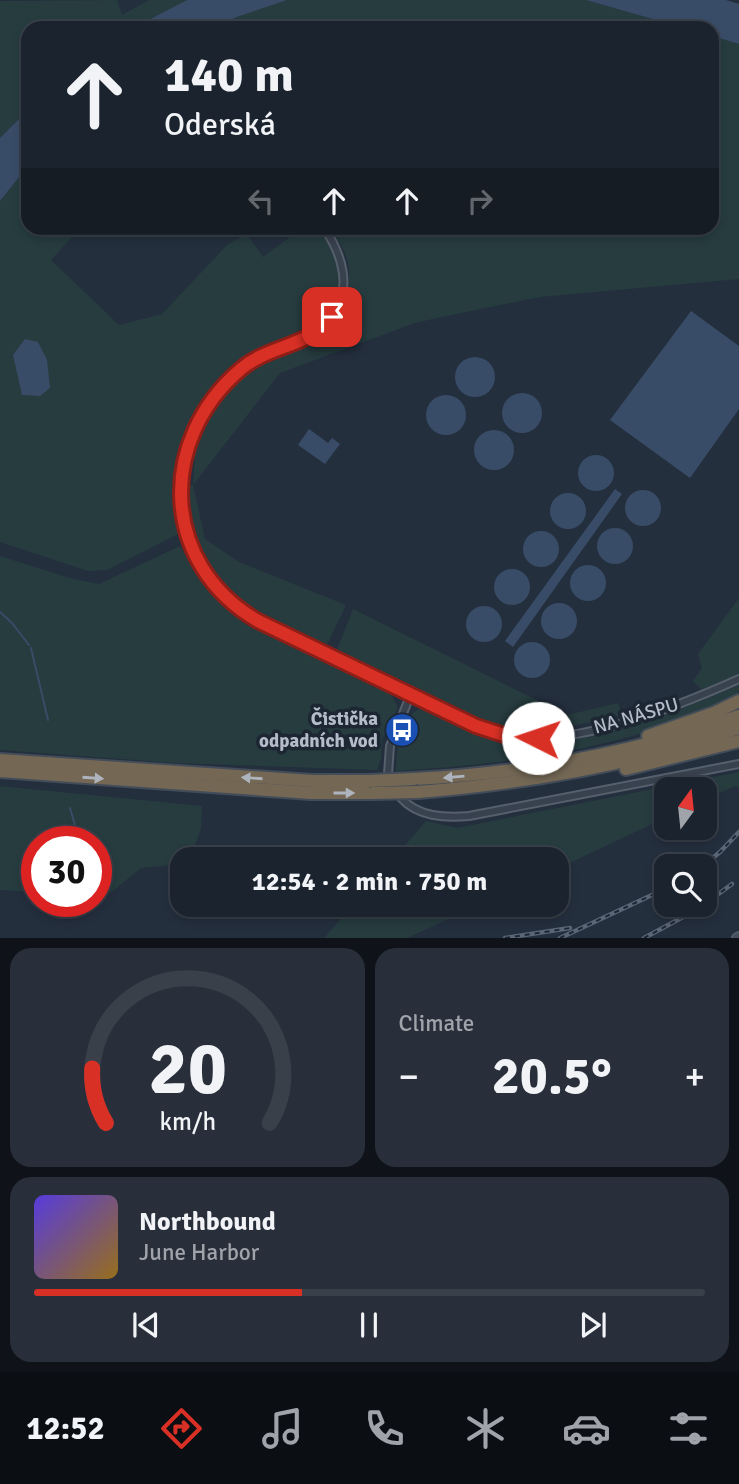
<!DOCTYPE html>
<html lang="en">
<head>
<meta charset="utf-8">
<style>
	body { margin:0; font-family:Signika,sans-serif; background:#282f3a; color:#f1f3f6; height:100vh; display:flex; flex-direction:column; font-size:26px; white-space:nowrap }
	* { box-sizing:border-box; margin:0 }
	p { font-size:23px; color:#a0a4aa }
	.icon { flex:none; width:38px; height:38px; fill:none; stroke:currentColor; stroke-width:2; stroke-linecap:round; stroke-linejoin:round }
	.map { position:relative; height:938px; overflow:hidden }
	.sheet { display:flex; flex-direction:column; gap:10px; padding:10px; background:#0f1319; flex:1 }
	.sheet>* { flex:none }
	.banner { position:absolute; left:21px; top:21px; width:698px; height:214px; border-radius:21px; box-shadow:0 4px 10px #0003,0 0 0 2px #39404a; background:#1b232e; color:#f1f3f6; overflow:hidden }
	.needle { width:46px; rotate:15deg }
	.tools { position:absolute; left:654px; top:777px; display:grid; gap:14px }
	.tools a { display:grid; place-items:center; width:63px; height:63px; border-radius:14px; background:#1b232e; box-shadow:0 4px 10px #0003,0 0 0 2px #39404a; font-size:35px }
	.speed { position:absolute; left:21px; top:826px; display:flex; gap:14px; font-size:35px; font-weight:700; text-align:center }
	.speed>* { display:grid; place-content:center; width:91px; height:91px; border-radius:50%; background:#1b232e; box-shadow:0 4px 10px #0003,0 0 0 2px #39404a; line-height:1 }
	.speed .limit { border:10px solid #d22; background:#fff; color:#111 }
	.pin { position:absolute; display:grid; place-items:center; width:60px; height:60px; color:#fff; margin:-30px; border-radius:14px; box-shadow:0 4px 10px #0006 }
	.me { position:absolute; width:77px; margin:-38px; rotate:274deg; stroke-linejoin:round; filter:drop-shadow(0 0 5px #0008) }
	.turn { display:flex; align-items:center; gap:24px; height:147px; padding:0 28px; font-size:32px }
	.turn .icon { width:91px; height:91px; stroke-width:2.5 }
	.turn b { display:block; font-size:49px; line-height:60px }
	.lanes { display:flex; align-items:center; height:66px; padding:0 28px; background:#0003; justify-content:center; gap:35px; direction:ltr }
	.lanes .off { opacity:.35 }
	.big { font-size:52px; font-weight:700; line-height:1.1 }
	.sheet .widget { flex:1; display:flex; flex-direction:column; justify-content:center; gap:10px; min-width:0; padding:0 24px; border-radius:21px; background:#282f3a }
	.sheet .dial { align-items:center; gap:0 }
	.dial svg { height:182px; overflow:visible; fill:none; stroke:#39404a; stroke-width:7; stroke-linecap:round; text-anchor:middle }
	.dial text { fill:#f1f3f6; stroke:none }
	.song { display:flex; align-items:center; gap:21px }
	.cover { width:84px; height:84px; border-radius:10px; background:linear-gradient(135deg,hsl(250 70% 55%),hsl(40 70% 35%)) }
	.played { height:7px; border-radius:4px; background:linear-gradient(90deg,#d93025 40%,#39404a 40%) }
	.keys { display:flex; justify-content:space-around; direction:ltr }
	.heat { display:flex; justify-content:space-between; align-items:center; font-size:38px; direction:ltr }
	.sheet .tiles { flex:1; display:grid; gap:10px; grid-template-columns:1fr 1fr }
	.widget:last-child { grid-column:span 2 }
	.trip { position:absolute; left:170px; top:847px; width:399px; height:70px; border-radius:21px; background:#1b232e; box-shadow:0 4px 10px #0003,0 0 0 2px #39404a; font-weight:700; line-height:70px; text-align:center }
	.tabs { display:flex; height:112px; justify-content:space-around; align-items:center; background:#0b0e12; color:#a0a4aa }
	.tabs .icon { width:49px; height:49px }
	.tabs .on { color:#d93025 }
	.tabs b { font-size:32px; color:#f1f3f6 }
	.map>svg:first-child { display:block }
	.green { fill:#263c3f }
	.water { fill:#394c67 }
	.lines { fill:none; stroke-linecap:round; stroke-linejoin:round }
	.stream { stroke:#394c67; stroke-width:2 }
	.street-casing { stroke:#565f6c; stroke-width:10 }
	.secondary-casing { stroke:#565f6c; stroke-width:12 }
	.highway-casing { stroke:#434c59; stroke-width:16 }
	.street { stroke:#38414e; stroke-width:6 }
	.secondary { stroke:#465061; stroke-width:9 }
	.highway { stroke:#746855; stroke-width:12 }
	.rail-casing { stroke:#5a6575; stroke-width:4.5 }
	.rail { stroke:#1d2633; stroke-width:2; stroke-dasharray:5; stroke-linecap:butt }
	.highway-bridge-casing { stroke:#434c59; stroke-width:16; stroke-linecap:butt }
	.highway-bridge { stroke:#746855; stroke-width:12 }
	.oneway { fill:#aeb4bd }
	.route-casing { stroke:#8d1f18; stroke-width:18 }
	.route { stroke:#d93025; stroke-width:12 }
	.labels { text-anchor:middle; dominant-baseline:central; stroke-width:7; stroke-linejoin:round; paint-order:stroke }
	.street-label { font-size:19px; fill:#b4bcc9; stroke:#1d2633 }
	.poi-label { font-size:19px; font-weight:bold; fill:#b4bcc9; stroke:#1d2633; text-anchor:end }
</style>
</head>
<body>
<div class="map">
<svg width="739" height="938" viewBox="0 0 739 938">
	<rect width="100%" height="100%" fill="#242f3e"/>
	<g class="green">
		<path d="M117,0l5,15 27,-15h38l-54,28h-105v82l-28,28v-137z"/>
		<path d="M287,0h299l98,28h-471l24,-11z"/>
		<path d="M712,36l27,8v235l-199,18 -89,18 -36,8 -135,50 -87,112 12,54 34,23 107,43 -18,38 -6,4c-47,-24 -98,-45 -123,-96 -10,-20 -10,-43 -11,-65l5,-1 2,-33 17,-40 27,-34 17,-12 72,-30 20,-27c-4,-13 0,-15 1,-28 2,-22 -7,-36 -19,-53h382z"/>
		<path d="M28,166v62h52l-29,32 68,65 43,-11 65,-69 20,-11 16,23 39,-29c7,1 15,2 20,7 18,18 22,54 7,75 -13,19 -60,33 -80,44 -45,23 -75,92 -74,141 1,13 3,26 5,38l-73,37 -19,1 -88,-29v-341z"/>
		<path d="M180,546l20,31 24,29 25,19 140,66 9,16 -16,33 -1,19 -4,11 -202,-7 -175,-13v-194l73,23 26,5z"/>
		<path d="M739,598v76l-37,16 -9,-9 9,-13 -4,-14z"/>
		<path d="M353,609l214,106 51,-12 4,12c-31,7 -70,17 -102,15 -55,-4 -133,-52 -184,-78z"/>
		<path d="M739,685v11c-41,18 -83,34 -126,45 -71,19 -145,25 -217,30 0,-20 5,-63 30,-63 27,13 54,29 85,33 70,11 164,-28 228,-56z"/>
		<path d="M739,772v15l-4,-1 -30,14v-11h-38v28l-110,52 -1,-10h-163l33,-38 31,7z"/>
		<path d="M0,786l202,20 -1,23 -11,30h-8v5l-41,4 -32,26h-13v-52h-59v50l-37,-2z"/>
		<path d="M353,905h126l-72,33h-83z"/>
	</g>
	<g class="water">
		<path d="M187,0h100l-50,17 -24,11h-80z"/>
		<path d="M586,0h140l13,4v40l-27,-8v-8h-28z"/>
		<path d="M28,110v56l-28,35v-63z"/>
		<path d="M691,311l48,35v63l-49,69 -80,-58z"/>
		<path d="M25,339l13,3 9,18 3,28 -10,8 -18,-1 -9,-40z"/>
		<circle cx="475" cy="377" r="20"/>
		<circle cx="522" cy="413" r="20"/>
		<circle cx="446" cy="415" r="20"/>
		<path d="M309,429l19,14 4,-5 8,6 -15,20 -27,-19z"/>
		<circle cx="494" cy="450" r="20"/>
		<circle cx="596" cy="473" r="18"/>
		<path d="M615,489l7,5 -109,153 -8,-6z"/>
		<circle cx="643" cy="508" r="18"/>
		<circle cx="568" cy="511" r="18"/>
		<circle cx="615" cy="546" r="18"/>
		<circle cx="541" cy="549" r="18"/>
		<circle cx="588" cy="583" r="18"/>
		<circle cx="512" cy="587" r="18"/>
		<circle cx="559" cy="621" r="18"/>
		<circle cx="484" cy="624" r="18"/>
		<circle cx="532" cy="660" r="18"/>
	</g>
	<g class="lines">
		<g class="stream">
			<path d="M0,612l12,11 17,22"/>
			<path d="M31,648l17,72"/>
			<path d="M70,808l10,34"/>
		</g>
		<g class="street-casing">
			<g id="street">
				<path d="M324,228c18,26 29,60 8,89 -20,29 -60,28 -87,49 -88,68 -86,199 13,255l210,102c18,8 37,13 57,15 64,3 156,-33 214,-59"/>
				<path d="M388,774l2,-28 20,-50"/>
				<path d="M401,798c17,19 44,20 68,18l270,-52"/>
			</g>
		</g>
		<g class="secondary-casing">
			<path id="secondary" d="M737,938l2,-1"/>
		</g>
		<g class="highway-casing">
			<g id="highway">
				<path d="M648,736l66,-23 25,-12"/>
				<path d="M0,760l312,21h57"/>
				<path d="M626,769l113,-28"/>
				<path d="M0,771l311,22h62"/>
				<path d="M414,779c111,-6 221,-26 325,-63"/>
				<path d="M418,792c110,-9 217,-27 321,-64"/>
			</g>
		</g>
		<use href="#street" class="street"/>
		<use href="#secondary" class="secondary"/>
		<use href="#highway" class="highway"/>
		<g class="rail-casing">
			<g id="rail">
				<path d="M703,866l17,-14 19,-20"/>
				<path d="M705,904l27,-20"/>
				<path d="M505,938l65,-10"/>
				<path d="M560,938l107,-50"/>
				<path d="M644,938l54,-29"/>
			</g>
		</g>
		<use href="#rail" class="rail"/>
		<g class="highway-bridge-casing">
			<g id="highway-bridge">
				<path d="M369,781l45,-2"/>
				<path d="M373,793l45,-1"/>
			</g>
		</g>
		<use href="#highway-bridge" class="highway-bridge"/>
	</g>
	<defs><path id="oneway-solid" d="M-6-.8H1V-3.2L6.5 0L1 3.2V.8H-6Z" transform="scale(1.75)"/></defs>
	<g class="oneway">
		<use href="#oneway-solid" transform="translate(454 777) rotate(175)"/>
		<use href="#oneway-solid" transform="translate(93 778) rotate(4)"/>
		<use href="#oneway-solid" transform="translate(252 778) rotate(-176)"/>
		<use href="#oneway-solid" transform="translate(344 793)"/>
	</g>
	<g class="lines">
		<g class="route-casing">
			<path id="route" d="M332,317c-23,30 -63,28 -91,52 -84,71 -81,195 17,252l218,105 28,9 34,3"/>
		</g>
		<use href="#route" class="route"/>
	</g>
	<defs>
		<g id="bus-disc" transform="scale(1.75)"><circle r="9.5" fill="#1a4fb4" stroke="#1d2633"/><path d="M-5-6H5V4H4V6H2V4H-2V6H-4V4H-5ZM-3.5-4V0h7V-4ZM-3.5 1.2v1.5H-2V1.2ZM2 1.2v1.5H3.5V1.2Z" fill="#fff"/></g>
	</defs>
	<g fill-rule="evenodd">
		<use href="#bus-disc" x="402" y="730"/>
	</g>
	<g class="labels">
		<g class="street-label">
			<text transform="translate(636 716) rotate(-16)">NA NÁSPU</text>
		</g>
		<g class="poi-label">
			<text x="378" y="719">Čistička<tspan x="378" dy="22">odpadních vod</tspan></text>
		</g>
	</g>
</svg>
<div class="tools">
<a><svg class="needle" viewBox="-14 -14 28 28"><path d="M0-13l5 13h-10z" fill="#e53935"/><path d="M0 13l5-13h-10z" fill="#a0a4aa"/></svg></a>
<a><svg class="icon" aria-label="search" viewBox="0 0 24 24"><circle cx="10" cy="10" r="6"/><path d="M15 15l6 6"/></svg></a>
</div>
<div class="speed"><div class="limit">30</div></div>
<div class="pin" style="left:332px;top:317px;background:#d93025"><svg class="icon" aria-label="arrive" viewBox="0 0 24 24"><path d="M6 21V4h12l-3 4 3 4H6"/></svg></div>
<svg class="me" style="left:538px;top:738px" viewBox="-20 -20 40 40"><circle r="19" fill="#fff"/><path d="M0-13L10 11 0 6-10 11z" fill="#d93025"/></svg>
<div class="trip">12:54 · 2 min · 750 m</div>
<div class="banner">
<div class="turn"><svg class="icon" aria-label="ahead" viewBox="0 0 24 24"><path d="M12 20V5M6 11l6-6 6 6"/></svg><div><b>140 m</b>Oderská</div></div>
<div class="lanes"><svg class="icon off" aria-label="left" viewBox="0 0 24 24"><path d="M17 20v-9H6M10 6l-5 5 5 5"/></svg><svg class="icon" aria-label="ahead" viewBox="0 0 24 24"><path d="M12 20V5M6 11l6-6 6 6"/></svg><svg class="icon" aria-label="ahead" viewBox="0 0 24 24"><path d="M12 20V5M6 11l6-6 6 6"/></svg><svg class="icon off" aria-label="right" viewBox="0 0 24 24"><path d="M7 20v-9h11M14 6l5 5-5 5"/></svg></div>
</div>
</div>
<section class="sheet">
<div class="tiles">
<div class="widget dial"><svg viewBox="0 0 100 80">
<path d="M14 69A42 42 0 1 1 86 69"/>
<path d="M14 69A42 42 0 0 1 8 45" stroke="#d93025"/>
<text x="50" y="56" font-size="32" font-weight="700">20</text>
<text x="50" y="72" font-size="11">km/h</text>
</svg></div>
<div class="widget"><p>Climate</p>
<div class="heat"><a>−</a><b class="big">20.5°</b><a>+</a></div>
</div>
<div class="widget">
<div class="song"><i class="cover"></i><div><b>Northbound</b><p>June Harbor</p></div></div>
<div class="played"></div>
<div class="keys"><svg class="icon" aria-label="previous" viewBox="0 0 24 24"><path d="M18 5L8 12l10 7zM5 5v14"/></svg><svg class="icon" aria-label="pause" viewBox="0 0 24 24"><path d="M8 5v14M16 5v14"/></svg><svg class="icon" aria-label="next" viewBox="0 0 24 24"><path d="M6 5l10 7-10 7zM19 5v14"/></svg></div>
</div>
</div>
</section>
<nav class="tabs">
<b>12:52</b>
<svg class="icon on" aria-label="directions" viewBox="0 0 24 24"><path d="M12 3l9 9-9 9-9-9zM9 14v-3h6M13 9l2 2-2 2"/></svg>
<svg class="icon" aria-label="music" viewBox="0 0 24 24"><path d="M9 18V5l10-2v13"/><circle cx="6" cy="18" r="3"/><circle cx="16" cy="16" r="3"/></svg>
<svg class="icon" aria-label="phone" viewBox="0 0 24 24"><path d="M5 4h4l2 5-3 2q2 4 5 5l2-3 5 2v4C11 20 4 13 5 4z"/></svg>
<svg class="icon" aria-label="climate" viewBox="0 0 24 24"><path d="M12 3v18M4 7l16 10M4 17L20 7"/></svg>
<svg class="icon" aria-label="car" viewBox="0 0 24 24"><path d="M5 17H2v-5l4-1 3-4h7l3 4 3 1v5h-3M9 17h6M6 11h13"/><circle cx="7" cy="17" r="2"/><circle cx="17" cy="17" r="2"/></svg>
<svg class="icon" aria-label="filters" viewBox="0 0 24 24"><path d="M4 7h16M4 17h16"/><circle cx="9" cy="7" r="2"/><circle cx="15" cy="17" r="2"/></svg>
</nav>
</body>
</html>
